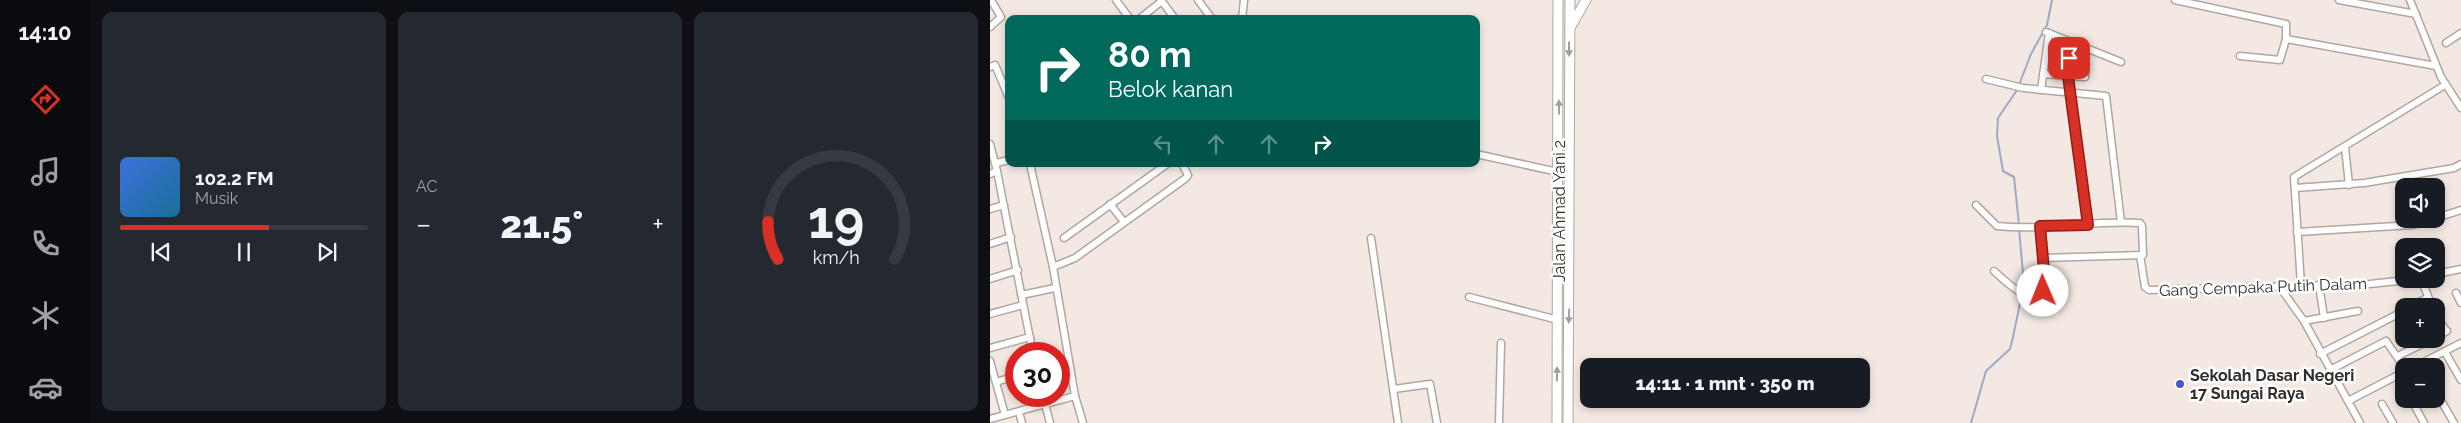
<!DOCTYPE html>
<html lang="id">
<head>
<meta charset="utf-8">
<style>
	body { margin:0; font-family:Raleway,sans-serif; background:#242831; color:#f1f3f6; height:100vh; display:flex; flex-direction:column; font-size:19px; white-space:nowrap }
	* { box-sizing:border-box; margin:0 }
	p { font-size:16px; color:#9ea1a6 }
	.icon { flex:none; width:28px; height:28px; fill:none; stroke:currentColor; stroke-width:2; stroke-linecap:round; stroke-linejoin:round }
	.map { position:relative; flex:1; overflow:hidden }
	.panel { display:flex; flex-direction:column; gap:12px; padding:12px; background:#0d0f14; width:900px }
	.panel>* { flex:none }
	.hud { position:absolute; left:15px; top:15px; width:475px; height:152px; border-radius:10px; box-shadow:0 2px 8px #0003; background:#00695c; color:#fff; overflow:hidden }
	.fabs { position:absolute; left:1405px; top:178px; display:grid; gap:10px }
	.fabs a { display:grid; place-items:center; width:50px; height:50px; border-radius:10px; background:#171b24; box-shadow:0 2px 8px #0003; font-size:25px }
	.speed { position:absolute; left:15px; top:342px; display:flex; gap:10px; font-size:25px; font-weight:700; text-align:center }
	.speed>* { display:grid; place-content:center; width:65px; height:65px; border-radius:50%; background:#171b24; box-shadow:0 2px 8px #0003; line-height:1 }
	.speed .limit { border:8px solid #d22; background:#fff; color:#111 }
	.pin { position:absolute; display:grid; place-items:center; width:42px; height:42px; color:#fff; margin:-21px; border-radius:10px; box-shadow:0 2px 8px #0006 }
	.me { position:absolute; width:55px; margin:-28px; rotate:359deg; stroke-linejoin:round; filter:drop-shadow(0 0 4px #0008) }
	.turn { display:flex; align-items:center; gap:18px; height:105px; padding:0 20px; font-size:22px }
	.turn .icon { width:65px; height:65px; stroke-width:2.5 }
	.turn b { display:block; font-size:35px; line-height:42px }
	.lanes { display:flex; align-items:center; height:48px; padding:0 20px; background:#0003; justify-content:center; gap:25px; direction:ltr }
	.lanes .off { opacity:.35 }
	.big { font-size:38px; font-weight:800; line-height:1.1 }
	.panel .card { flex:1; display:flex; flex-direction:column; justify-content:center; gap:8px; min-width:0; padding:0 18px; border-radius:10px; background:#242831 }
	.panel .dial { align-items:center; gap:0 }
	.dial svg { height:130px; overflow:visible; fill:none; stroke:#363941; stroke-width:7; stroke-linecap:round; text-anchor:middle }
	.dial text { fill:#f1f3f6; stroke:none }
	.song { display:flex; align-items:center; gap:15px }
	.cover { width:60px; height:60px; border-radius:8px; background:linear-gradient(135deg,hsl(220 70% 55%),hsl(200 70% 35%)) }
	.played { height:5px; border-radius:2px; background:linear-gradient(90deg,#d93025 60%,#363941 60%) }
	.keys { display:flex; justify-content:space-around; direction:ltr }
	.heat { display:flex; justify-content:space-between; align-items:center; font-size:28px; direction:ltr }
	.panel .tiles { flex:1; display:grid; gap:12px; grid-template-columns:repeat(3,1fr) }
	.trip { position:absolute; left:590px; top:358px; width:290px; height:50px; border-radius:10px; background:#171b24; box-shadow:0 2px 8px #0003; font-weight:800; line-height:50px; text-align:center }
	main { display:flex; flex:1; min-height:0 }
	.dock { display:flex; flex-direction:column; width:90px; justify-content:space-around; align-items:center; background:#090b0e; color:#9ea1a6 }
	.dock .icon { width:35px; height:35px }
	.dock .current { color:#d93025 }
	.dock b { font-size:22px; color:#f1f3f6 }
	.map>svg:first-child { display:block }
	.lines { fill:none; stroke-linecap:round; stroke-linejoin:round }
	.stream { stroke:#9fa8c8; stroke-width:2 }
	.minor-casing { stroke:#b0a7a0; stroke-width:9 }
	.highway-casing { stroke:#b0a7a0; stroke-width:11 }
	.minor { stroke:#fff; stroke-width:6 }
	.highway { stroke:#fff; stroke-width:9 }
	.oneway { fill:#a2a09f }
	.route-casing { stroke:#8d1f18; stroke-width:12 }
	.route { stroke:#d93025; stroke-width:9 }
	.poi-dot { fill:#4958cd; stroke:#fff; stroke-width:2 }
	.labels { text-anchor:middle; dominant-baseline:central; stroke-width:5; stroke-linejoin:round; paint-order:stroke }
	.street-label { font-size:16px; fill:#302d2a; stroke:#fff }
	.poi-label { font-size:16px; font-weight:bold; fill:#302d2a; stroke:#fff; text-anchor:start }
</style>
</head>
<body>
<main>
<nav class="dock">
<b>14:10</b>
<svg class="icon current" aria-label="directions" viewBox="0 0 24 24"><path d="M12 3l9 9-9 9-9-9zM9 14v-3h6M13 9l2 2-2 2"/></svg>
<svg class="icon" aria-label="music" viewBox="0 0 24 24"><path d="M9 18V5l10-2v13"/><circle cx="6" cy="18" r="3"/><circle cx="16" cy="16" r="3"/></svg>
<svg class="icon" aria-label="phone" viewBox="0 0 24 24"><path d="M5 4h4l2 5-3 2q2 4 5 5l2-3 5 2v4C11 20 4 13 5 4z"/></svg>
<svg class="icon" aria-label="climate" viewBox="0 0 24 24"><path d="M12 3v18M4 7l16 10M4 17L20 7"/></svg>
<svg class="icon" aria-label="car" viewBox="0 0 24 24"><path d="M5 17H2v-5l4-1 3-4h7l3 4 3 1v5h-3M9 17h6M6 11h13"/><circle cx="7" cy="17" r="2"/><circle cx="17" cy="17" r="2"/></svg>
</nav>
<section class="panel">
<div class="tiles">
<div class="card">
<div class="song"><i class="cover"></i><div><b>102.2 FM</b><p>Musik</p></div></div>
<div class="played"></div>
<div class="keys"><svg class="icon" aria-label="previous" viewBox="0 0 24 24"><path d="M18 5L8 12l10 7zM5 5v14"/></svg><svg class="icon" aria-label="pause" viewBox="0 0 24 24"><path d="M8 5v14M16 5v14"/></svg><svg class="icon" aria-label="next" viewBox="0 0 24 24"><path d="M6 5l10 7-10 7zM19 5v14"/></svg></div>
</div>
<div class="card"><p>AC</p>
<div class="heat"><a>−</a><b class="big">21.5°</b><a>+</a></div>
</div>
<div class="card dial"><svg viewBox="0 0 100 80">
<path d="M14 69A42 42 0 1 1 86 69"/>
<path d="M14 69A42 42 0 0 1 8 46" stroke="#d93025"/>
<text x="50" y="56" font-size="32" font-weight="700">19</text>
<text x="50" y="72" font-size="11">km/h</text>
</svg></div>
</div>
</section>
<div class="map">
<svg width="1471" height="423" viewBox="0 0 1471 423">
	<rect width="100%" height="100%" fill="#f3e9e2"/>
	<g class="lines">
		<g class="stream">
			<path d="M1029,225l-5,-48 -11,-6 -6,-35 1,-18 19,-28 14,-36 16,-29 5,-25"/>
			<path d="M981,423l15,-52 24,-22 3,-12 11,-53 -5,-55"/>
		</g>
		<g class="minor-casing">
			<g id="minor">
				<path d="M126,0l14,19"/>
				<path d="M171,0l14,19"/>
				<path d="M208,0l14,19"/>
				<path d="M1185,0l111,24v15l-6,21 -40,-4"/>
				<path d="M1349,0l77,14"/>
				<path d="M1420,0l31,77 20,31"/>
				<path d="M149,19l23,-18"/>
				<path d="M252,19l2,-19"/>
				<path d="M0,27l11,-10 -10,-17"/>
				<path d="M1056,32l75,30"/>
				<path d="M1296,39l150,27"/>
				<path d="M1080,42l-1,34 19,149"/>
				<path d="M1456,43l15,-10"/>
				<path d="M0,67l5,-2 14,33"/>
				<path d="M1053,74l42,3v-4"/>
				<path d="M996,79l37,9 83,8 15,126"/>
				<path d="M1051,90l8,-57"/>
				<path d="M0,144l7,27 36,183"/>
				<path d="M1355,147l4,38"/>
				<path d="M486,154l82,18"/>
				<path d="M6,163l13,-3"/>
				<path d="M40,164l23,103 22,129 8,27"/>
				<path d="M0,174l7,-3"/>
				<path d="M1305,188l69,-5 90,-15 7,-4"/>
				<path d="M120,204l14,18"/>
				<path d="M986,205l21,21c48,5 96,-6 143,-3l2,3 1,29 -101,3"/>
				<path d="M0,209l14,-4"/>
				<path d="M1446,218l25,-8"/>
				<path d="M1307,232l116,-7 20,-6"/>
				<path d="M74,238l103,-74"/>
				<path d="M381,238l27,185"/>
				<path d="M0,244l21,-7"/>
				<path d="M1150,255l5,32 4,3 221,-6 46,-5"/>
				<path d="M63,267l22,-9 111,-80 2,-3 -6,-11"/>
				<path d="M1004,271c11,10 32,32 48,23l3,-13 -5,-55"/>
				<path d="M1446,274l25,-5"/>
				<path d="M0,279l28,-9"/>
				<path d="M1431,279l11,27"/>
				<path d="M1311,285l-7,-108 151,-92"/>
				<path d="M1329,285l5,33"/>
				<path d="M1289,286l25,35 56,102"/>
				<path d="M1466,293l5,10"/>
				<path d="M31,295l34,-7"/>
				<path d="M479,297l89,23"/>
				<path d="M1422,306l15,-8"/>
				<path d="M0,314l33,-9"/>
				<path d="M1446,314l10,17"/>
				<path d="M1314,321l54,-10"/>
				<path d="M1446,337l11,-6"/>
				<path d="M0,348l40,-11"/>
				<path d="M1455,352l16,28"/>
				<path d="M1330,354l84,-43"/>
				<path d="M1408,356l34,-17"/>
				<path d="M0,361l15,54"/>
				<path d="M1426,366l45,-23"/>
				<path d="M1340,370l56,-29 18,26"/>
				<path d="M1409,375l5,9"/>
				<path d="M6,382l20,-6"/>
				<path d="M404,389l36,-5 7,39"/>
				<path d="M1446,392l18,31"/>
				<path d="M53,396l7,27"/>
				<path d="M1421,399l13,24"/>
				<path d="M1358,401l56,-29"/>
				<path d="M1392,404l11,19"/>
				<path d="M29,412l3,11"/>
				<path d="M0,419l85,-23"/>
				<path d="M509,423l2,-80"/>
			</g>
		</g>
		<g class="highway-casing">
			<g id="highway">
				<path d="M580,28l16,-28"/>
				<path d="M567,423l1,-423"/>
				<path d="M578,423l2,-423"/>
			</g>
		</g>
		<use href="#minor" class="minor"/>
		<use href="#highway" class="highway"/>
	</g>
	<defs><path id="oneway-solid" d="M-6-.8H1V-3.2L6.5 0L1 3.2V.8H-6Z" transform="scale(1.25)"/></defs>
	<g class="oneway">
		<use href="#oneway-solid" transform="translate(579 49) rotate(90)"/>
		<use href="#oneway-solid" transform="translate(569 107) rotate(-90)"/>
		<use href="#oneway-solid" transform="translate(579 316) rotate(92)"/>
		<use href="#oneway-solid" transform="translate(567 374) rotate(-89)"/>
	</g>
	<g class="lines">
		<g class="route-casing">
			<path id="route" d="M1053,291l2,-10 -5,-55 48,-1 -20,-149 1,-18"/>
		</g>
		<use href="#route" class="route"/>
	</g>
	<circle class="poi-dot" cx="1190" cy="384" r="5"/>
	<g class="labels">
		<g class="street-label">
			<text transform="translate(569 211) rotate(-90)">Jalan Ahmad Yani 2</text>
			<text transform="translate(1273 287) rotate(-2)">Gang Cempaka Putih Dalam</text>
		</g>
		<g class="poi-label">
			<text x="1200" y="375">Sekolah Dasar Negeri<tspan x="1200" dy="18">17 Sungai Raya</tspan></text>
		</g>
	</g>
</svg>
<div class="fabs">
<a><svg class="icon" aria-label="sound" viewBox="0 0 24 24"><path d="M4 9h4l5-4v14l-5-4H4zM17 9q2 3 0 6"/></svg></a>
<a><svg class="icon" aria-label="layers" viewBox="0 0 24 24"><path d="M12 4l9 5-9 5-9-5zM3 14l9 5 9-5"/></svg></a>
<a>+</a>
<a>−</a>
</div>
<div class="speed"><div class="limit">30</div></div>
<div class="pin" style="left:1079px;top:58px;background:#d93025"><svg class="icon" aria-label="arrive" viewBox="0 0 24 24"><path d="M6 21V4h12l-3 4 3 4H6"/></svg></div>
<svg class="me" style="left:1053px;top:291px" viewBox="-20 -20 40 40"><circle r="19" fill="#fff"/><path d="M0-13L10 11 0 6-10 11z" fill="#d93025"/></svg>
<div class="trip">14:11 · 1 mnt · 350 m</div>
<div class="hud">
<div class="turn"><svg class="icon" aria-label="right" viewBox="0 0 24 24"><path d="M7 20v-9h11M14 6l5 5-5 5"/></svg><div><b>80 m</b>Belok kanan</div></div>
<div class="lanes"><svg class="icon off" aria-label="left" viewBox="0 0 24 24"><path d="M17 20v-9H6M10 6l-5 5 5 5"/></svg><svg class="icon off" aria-label="ahead" viewBox="0 0 24 24"><path d="M12 20V5M6 11l6-6 6 6"/></svg><svg class="icon off" aria-label="ahead" viewBox="0 0 24 24"><path d="M12 20V5M6 11l6-6 6 6"/></svg><svg class="icon" aria-label="right" viewBox="0 0 24 24"><path d="M7 20v-9h11M14 6l5 5-5 5"/></svg></div>
</div>
</div>
</main>
</body>
</html>
